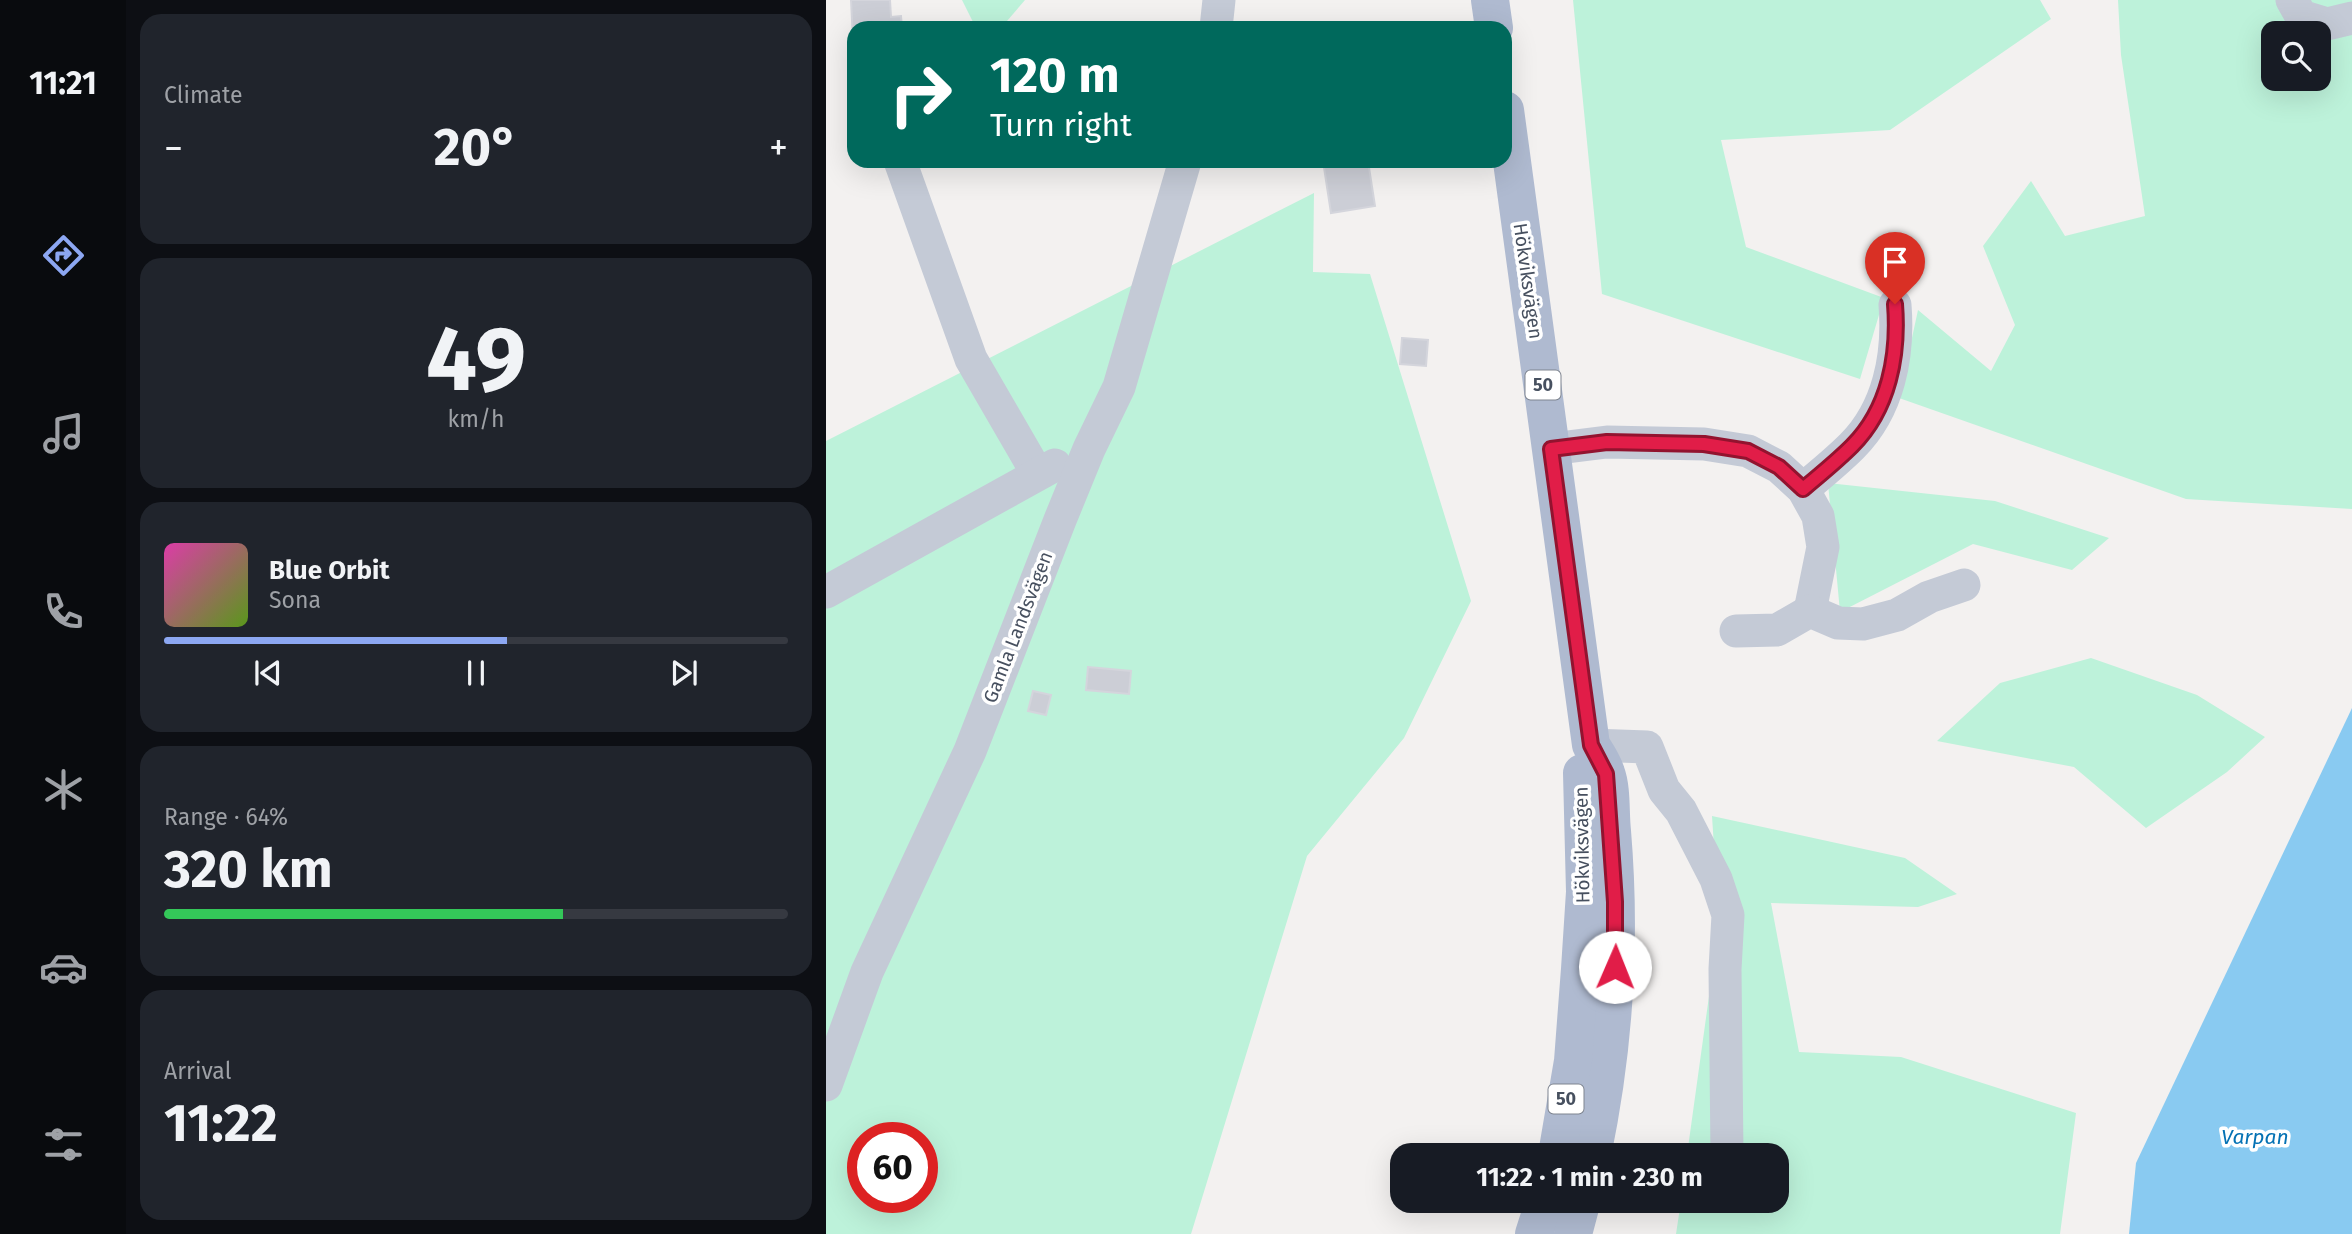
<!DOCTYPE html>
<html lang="en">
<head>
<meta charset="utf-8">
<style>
	body { margin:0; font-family:"Fira Sans",sans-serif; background:#20242c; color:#f1f3f6; height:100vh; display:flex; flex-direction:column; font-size:26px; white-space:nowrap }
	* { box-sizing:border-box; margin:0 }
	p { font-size:23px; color:#9ea1a6 }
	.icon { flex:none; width:38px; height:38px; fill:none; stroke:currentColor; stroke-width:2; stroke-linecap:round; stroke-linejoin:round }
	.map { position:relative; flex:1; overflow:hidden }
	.panel { display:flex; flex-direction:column; gap:14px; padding:14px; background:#0d0f14; width:700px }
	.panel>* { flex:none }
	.banner { position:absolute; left:21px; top:21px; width:665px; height:147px; border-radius:21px; box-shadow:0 7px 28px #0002; background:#00695c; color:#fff; overflow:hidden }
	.controls { position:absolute; left:1435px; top:21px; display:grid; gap:14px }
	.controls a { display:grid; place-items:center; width:70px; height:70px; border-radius:14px; background:#171b24; box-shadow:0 7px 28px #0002; font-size:35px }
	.speed { position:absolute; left:21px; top:1122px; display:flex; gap:14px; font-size:35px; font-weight:700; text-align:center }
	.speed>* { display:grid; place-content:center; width:91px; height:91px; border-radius:50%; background:#171b24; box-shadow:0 7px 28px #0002; line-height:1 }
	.speed .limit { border:10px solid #d22; background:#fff; color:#111 }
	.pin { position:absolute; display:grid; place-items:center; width:60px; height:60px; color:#fff; margin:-72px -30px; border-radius:50% 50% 50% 0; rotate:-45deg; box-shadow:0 0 7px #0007 }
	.pin .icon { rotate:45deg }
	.me { position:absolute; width:77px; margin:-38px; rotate:1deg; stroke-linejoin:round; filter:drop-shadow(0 0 5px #0008) }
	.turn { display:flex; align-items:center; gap:24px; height:147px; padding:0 28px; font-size:32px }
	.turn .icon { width:91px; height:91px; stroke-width:2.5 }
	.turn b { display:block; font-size:49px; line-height:60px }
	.big { font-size:52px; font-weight:700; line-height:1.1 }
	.panel .tile { flex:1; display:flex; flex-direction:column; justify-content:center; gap:10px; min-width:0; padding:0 24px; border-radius:21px; background:#20242c }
	.panel .dial { align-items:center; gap:0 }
	.dial b { font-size:91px; line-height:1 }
	.song { display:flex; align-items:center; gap:21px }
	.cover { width:84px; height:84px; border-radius:10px; background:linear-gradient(135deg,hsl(320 70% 55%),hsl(90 70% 35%)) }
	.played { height:7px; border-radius:4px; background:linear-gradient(90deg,#8ca7f2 55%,#363941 55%) }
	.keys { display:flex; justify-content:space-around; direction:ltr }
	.heat { display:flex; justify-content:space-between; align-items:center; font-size:38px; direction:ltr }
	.charge { height:10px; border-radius:5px; background:linear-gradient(90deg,#34c759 64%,#363941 0) }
	.trip { position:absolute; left:564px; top:1143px; width:399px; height:70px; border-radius:21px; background:#171b24; box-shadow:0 7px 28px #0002; font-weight:700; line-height:70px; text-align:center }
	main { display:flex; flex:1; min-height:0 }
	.tab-bar { display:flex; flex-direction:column; width:126px; justify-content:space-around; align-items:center; background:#090b0e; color:#9ea1a6 }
	.tab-bar .icon { width:49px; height:49px }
	.tab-bar .on { color:#8ca7f2 }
	.tab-bar b { font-size:32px; color:#f1f3f6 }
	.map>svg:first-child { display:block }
	.green { fill:#bdf2da; fill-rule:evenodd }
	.water { fill:#89caf1 }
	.building { fill:#ccced6; stroke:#d4d5dc; stroke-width:2 }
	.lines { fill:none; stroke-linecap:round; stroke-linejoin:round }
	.minor { stroke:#c4cad6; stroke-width:33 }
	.major { stroke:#afbad0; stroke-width:38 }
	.route-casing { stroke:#92132f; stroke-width:18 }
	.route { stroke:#e11d48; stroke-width:12 }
	.labels { text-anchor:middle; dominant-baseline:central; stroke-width:7; stroke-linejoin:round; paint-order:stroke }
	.shield { fill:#fff; stroke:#7e848f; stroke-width:2 }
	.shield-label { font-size:18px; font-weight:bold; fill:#47505f }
	.street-label { font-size:19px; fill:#47505f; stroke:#fff }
	.water-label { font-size:21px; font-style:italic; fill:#0572b4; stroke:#fff }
</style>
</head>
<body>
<main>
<nav class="tab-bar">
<b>11:21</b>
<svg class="icon on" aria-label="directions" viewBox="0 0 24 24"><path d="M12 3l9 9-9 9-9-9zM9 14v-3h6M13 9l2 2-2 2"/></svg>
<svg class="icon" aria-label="music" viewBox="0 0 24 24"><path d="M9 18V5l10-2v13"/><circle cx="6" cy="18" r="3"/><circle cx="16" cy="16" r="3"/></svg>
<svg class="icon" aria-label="phone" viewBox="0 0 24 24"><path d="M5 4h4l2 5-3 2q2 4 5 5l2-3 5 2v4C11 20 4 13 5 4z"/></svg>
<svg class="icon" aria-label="climate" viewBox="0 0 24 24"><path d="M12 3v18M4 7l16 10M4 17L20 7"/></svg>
<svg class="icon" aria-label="car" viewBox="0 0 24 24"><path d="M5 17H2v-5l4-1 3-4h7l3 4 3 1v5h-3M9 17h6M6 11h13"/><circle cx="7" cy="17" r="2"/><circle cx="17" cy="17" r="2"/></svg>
<svg class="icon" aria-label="filters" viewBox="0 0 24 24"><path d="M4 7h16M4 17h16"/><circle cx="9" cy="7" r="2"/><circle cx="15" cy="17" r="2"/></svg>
</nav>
<section class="panel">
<div class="tile"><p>Climate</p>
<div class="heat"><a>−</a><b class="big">20°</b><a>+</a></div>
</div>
<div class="tile dial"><b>49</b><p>km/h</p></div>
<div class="tile">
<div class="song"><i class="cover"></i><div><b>Blue Orbit</b><p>Sona</p></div></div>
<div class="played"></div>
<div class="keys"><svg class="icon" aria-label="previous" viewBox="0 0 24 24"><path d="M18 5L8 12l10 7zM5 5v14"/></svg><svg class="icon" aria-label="pause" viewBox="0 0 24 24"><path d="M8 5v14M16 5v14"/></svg><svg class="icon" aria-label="next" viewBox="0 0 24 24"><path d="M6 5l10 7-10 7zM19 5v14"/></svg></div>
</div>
<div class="tile"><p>Range · 64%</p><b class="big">320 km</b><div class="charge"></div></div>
<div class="tile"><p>Arrival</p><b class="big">11:22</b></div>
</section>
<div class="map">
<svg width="1526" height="1234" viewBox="0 0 1526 1234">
	<rect width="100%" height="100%" fill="#f3f1f0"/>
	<g class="green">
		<path d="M136,0h63l-24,28h-25z"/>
		<path d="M747,0h467l11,19 -161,111 -169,10 25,107 138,51 -24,81 -258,-85z"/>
		<path d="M1292,0h234v509l-166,-10 -287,-101 19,-88 73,61 24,-46 -32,-79 48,-65 34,55 80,-20 -24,-161zM1447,33h46v46h-46z"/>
		<path d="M488,193l-1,79 57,2 101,327 -67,137 -97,118 -116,378h-365v-793zM37,1138h59v59h-59z"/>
		<path d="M1002,483l167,18 114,37 -37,32 -99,-26 -133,68z"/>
		<path d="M1265,658l106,37 68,42 -38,35 -81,56 -72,-61 -137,-26 63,-58z"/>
		<path d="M886,816l193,42 52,36 -39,13 -147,-4 28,149 102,5 175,56 -16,121h-384l5,-33 95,-1v-45h-89l32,-231z"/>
	</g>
	<path class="water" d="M1526,708v526h-223l7,-71z"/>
	<g class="building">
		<path d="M25,0h39l1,17 10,-1 1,12h-48v33z"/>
		<path d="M497,161h45l7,45 -44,7z"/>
		<path d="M576,338l26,2 -2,26 -26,-2z"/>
		<path d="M262,667l43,4 -2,23 -43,-4z"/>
		<path d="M207,691l18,4 -5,20 -18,-4z"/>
	</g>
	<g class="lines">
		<g class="minor">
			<path d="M1466,0l9,16 26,8 25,-6"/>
			<path d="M390,28l3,-28"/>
			<path d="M74,161l71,198 66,114"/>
			<path d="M725,449l56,-7 97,2 44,7 31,16 24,22 15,27 5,31 -13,64"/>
			<path d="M977,489c17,-14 34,-28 49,-43 37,-37 47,-91 43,-141"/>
			<path d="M0,592l229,-127"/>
			<path d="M910,631l41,-1 33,-19 28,12 25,1 34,-9 32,-18 35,-12"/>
			<path d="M765,745l56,2 17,43 17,21 35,68 12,36 -3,54 2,186"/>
			<path d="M0,1085l41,-113 103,-221 90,-231 29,-71 30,-62 66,-226"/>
		</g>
		<g class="major">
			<path d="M664,0l4,28"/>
			<path d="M679,110l86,635c5,8 12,18 15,28 6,16 4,40 6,58 9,107 2,219 -20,324"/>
			<path d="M731,1155l16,-94 7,-92 5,-77 -3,-119"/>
			<path d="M708,1234l11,-34"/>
			<path d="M747,1234l9,-34"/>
		</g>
	</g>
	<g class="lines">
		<g class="route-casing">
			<path id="route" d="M789,967v-65l-9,-128 -15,-29 -40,-296 56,-7 97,2 44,7 31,16 24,22c17,-14 34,-28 49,-43 37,-37 47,-91 43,-142"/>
		</g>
		<use href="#route" class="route"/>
	</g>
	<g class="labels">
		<g class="shield">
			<rect x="699.5" y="370.5" width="35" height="29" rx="5"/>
			<rect x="722.5" y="1084.5" width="35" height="29" rx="5"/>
		</g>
		<g class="shield-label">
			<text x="717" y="385">50</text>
			<text x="740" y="1099">50</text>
		</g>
		<g class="street-label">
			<text transform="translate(702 281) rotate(82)">Hökviksvägen</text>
			<text transform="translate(192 627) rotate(-69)">Gamla Landsvägen</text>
			<text transform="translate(756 845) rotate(-91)">Hökviksvägen</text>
		</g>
		<g class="water-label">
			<text x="1429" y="1137">Varpan</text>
		</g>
	</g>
</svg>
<div class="controls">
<a><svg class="icon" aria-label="search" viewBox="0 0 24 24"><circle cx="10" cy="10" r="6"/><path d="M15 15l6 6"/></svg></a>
</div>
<div class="speed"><div class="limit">60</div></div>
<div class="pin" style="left:1069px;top:304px;background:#d93025"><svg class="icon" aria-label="arrive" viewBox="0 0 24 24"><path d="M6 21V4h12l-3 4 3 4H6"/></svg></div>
<svg class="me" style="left:789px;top:967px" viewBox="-20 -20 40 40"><circle r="19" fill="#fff"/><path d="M0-13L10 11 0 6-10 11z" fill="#e11d48"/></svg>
<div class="trip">11:22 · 1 min · 230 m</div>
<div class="banner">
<div class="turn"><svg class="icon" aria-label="right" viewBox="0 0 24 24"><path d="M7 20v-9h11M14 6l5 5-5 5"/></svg><div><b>120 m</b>Turn right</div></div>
</div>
</div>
</main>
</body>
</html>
